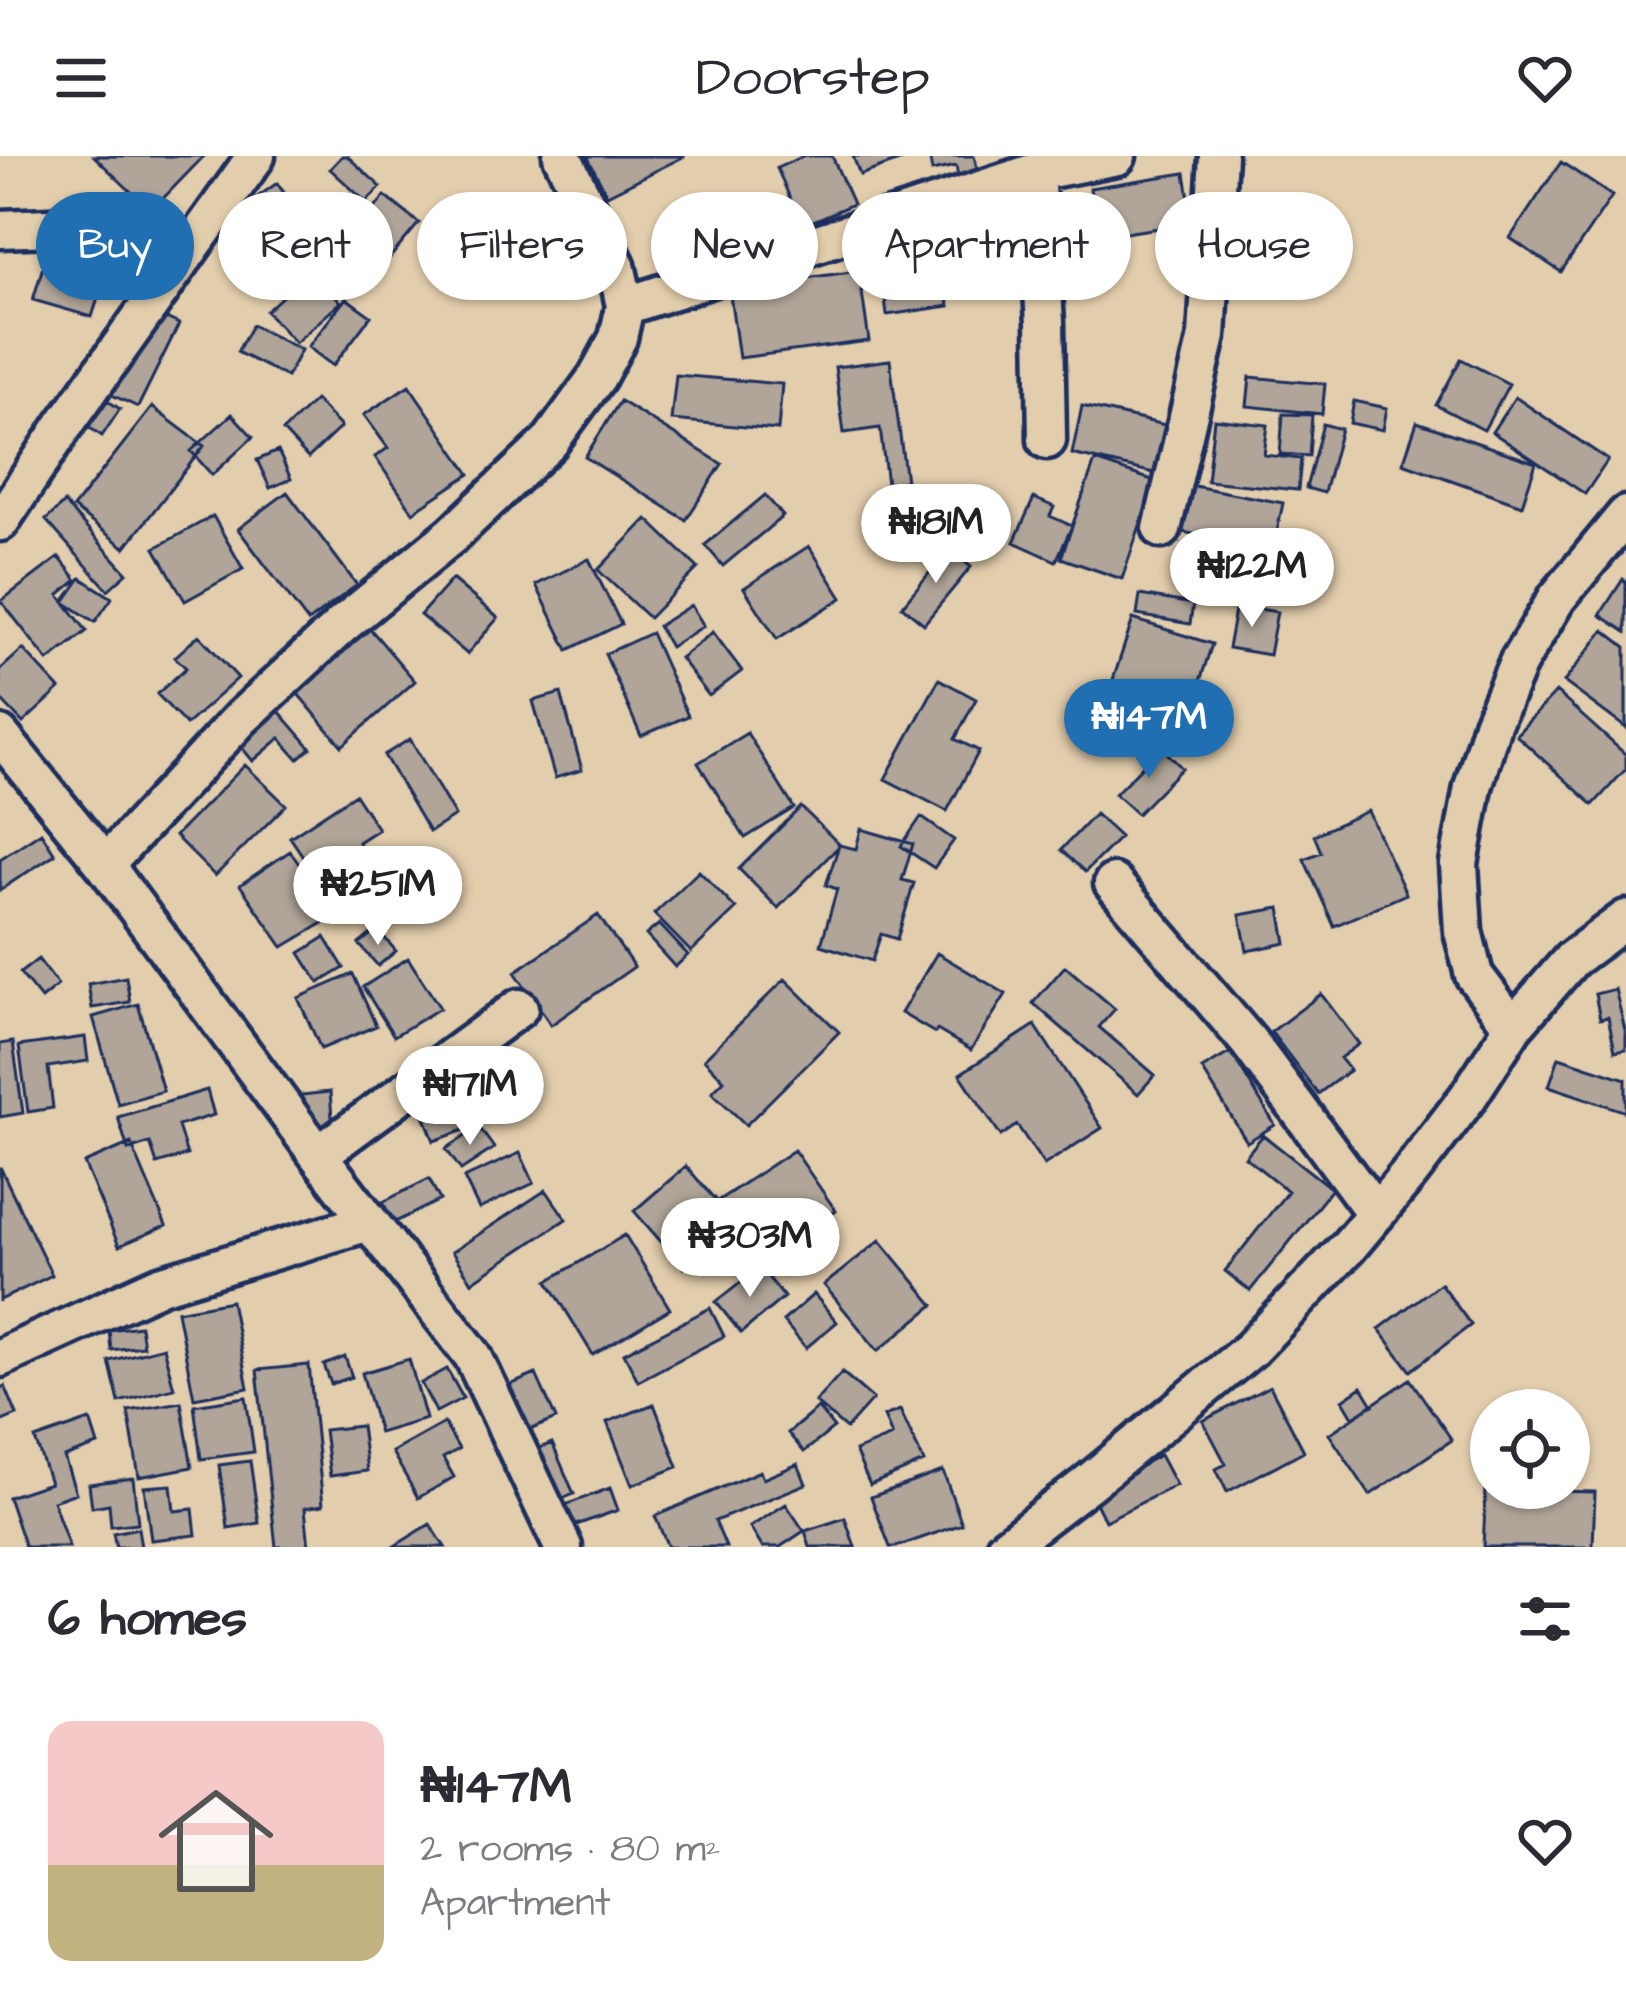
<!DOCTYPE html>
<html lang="en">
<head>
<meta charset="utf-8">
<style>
  :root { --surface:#fff; --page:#f7f7f7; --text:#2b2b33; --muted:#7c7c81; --line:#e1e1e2; --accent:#1f6fb2 }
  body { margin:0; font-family:"Architects Daughter",sans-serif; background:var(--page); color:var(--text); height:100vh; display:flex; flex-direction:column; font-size:45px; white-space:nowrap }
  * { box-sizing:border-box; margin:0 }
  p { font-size:39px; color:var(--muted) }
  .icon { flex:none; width:66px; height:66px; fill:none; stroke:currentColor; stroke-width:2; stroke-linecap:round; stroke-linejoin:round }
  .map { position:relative; height:1391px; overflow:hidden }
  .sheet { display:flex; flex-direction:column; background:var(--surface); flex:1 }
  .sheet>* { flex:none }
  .top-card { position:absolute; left:36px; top:36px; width:1554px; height:108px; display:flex; gap:24px }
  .tools { position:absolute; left:1470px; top:1233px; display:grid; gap:24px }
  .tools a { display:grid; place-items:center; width:120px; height:120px; border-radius:50%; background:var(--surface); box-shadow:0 3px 9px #0004; font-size:60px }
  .price { position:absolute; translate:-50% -102px; padding:0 27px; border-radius:42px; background:#fff; color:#222; font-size:39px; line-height:78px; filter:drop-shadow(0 3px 6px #0008) }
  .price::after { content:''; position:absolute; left:50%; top:72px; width:36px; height:27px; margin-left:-18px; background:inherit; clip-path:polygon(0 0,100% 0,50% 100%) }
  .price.active { background:var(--accent); color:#fff }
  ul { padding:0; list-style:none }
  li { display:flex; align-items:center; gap:36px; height:300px; padding:0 48px }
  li+li { border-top:3px solid var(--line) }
  li span { display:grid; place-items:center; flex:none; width:336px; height:240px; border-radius:24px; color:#555 }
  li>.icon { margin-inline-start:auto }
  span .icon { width:144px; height:144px; fill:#fffc; stroke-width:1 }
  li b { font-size:51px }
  h2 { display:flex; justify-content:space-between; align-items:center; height:144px; padding:0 48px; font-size:51px }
  .pill { padding:0 42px; border-radius:54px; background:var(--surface); box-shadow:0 3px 9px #0004; font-size:42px; line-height:108px }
  .pill.active { background:var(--accent); color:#fff }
  header { display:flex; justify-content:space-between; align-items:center; height:156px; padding:0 48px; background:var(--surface); font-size:54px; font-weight:600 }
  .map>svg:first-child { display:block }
  .building { fill:#b0a598; stroke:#1b2f5e; stroke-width:3 }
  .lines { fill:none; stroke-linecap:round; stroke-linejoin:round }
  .minor-casing { stroke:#1b2f5e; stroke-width:45 }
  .minor { stroke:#e2cdac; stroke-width:36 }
</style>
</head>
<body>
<header><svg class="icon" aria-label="menu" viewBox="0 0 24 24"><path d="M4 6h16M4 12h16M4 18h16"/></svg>Doorstep<svg class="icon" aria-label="heart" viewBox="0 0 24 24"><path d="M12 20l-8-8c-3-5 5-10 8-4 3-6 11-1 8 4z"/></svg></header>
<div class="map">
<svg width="1626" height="1391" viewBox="0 0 1626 1391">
  <rect width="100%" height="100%" fill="#e2cdac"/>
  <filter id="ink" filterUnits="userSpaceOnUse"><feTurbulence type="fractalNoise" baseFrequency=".00833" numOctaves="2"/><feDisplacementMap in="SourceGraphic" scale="24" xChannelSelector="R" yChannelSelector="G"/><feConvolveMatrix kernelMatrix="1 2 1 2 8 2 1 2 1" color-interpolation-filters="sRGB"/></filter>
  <g filter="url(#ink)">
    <path class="building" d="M94,0H204L151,55Z
      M342,0H347L381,31L366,46L330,13Z
      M587,0H685L607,39Z
      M804,0H832L853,48L802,70L777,12Z
      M853,0H913L860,19Z
      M929,0H974L978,17L958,21L956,10L932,15Z
      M1561,6L1612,40L1561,116L1510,82Z
      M1185,17L1193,67L1097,81L1090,32Z
      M277,27L318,84L287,107L245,50Z
      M385,40L419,67L378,116L344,89Z
      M1257,50L1305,58L1291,141L1242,132Z
      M50,87L110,105L92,161L33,144Z
      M942,94L949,150L887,159L880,102Z
      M312,114L341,146L295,187L266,155Z
      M859,115L869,185L739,202L729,132Z
      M346,142L371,160L333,210L308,191Z
      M153,156L179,168L138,251L112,239Z
      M252,169L301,194L287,221L237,196Z
      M1461,203L1509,228L1484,274L1436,249Z
      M890,204L906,325L887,328L880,272L844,277L835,211Z
      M676,219L782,228L778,274L671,264Z
      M1250,221L1325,228L1322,258L1247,250Z
      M409,229L470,318L413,356L375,301L388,292L364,259Z
      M99,239L120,253L102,280L81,266Z
      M1515,241L1608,304L1585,338L1492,276Z
      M315,244L341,271L308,302L283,275Z
      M620,245L722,308L686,364L585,301Z
      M1354,245L1387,252L1383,274L1350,267Z
      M1082,250L1165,269L1154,317L1072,298Z
      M152,251L204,290L125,392L73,352Z
      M232,258L253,281L212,319L191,295Z
      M1283,258L1312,259L1309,300L1280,298Z
      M1214,263L1268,269L1264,299L1301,303L1298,334L1207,325Z
      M1417,266L1536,307L1522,349L1403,307Z
      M1323,268L1341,273L1324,337L1306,332Z
      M278,295L291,323L270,332L257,304Z
      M1095,305L1155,325L1122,423L1061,402Z
      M1173,326L1283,347L1273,395L1164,372Z
      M287,336L357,429L308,466L238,373Z
      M765,339L783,360L723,410L705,389Z
      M1034,342L1054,351L1050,360L1072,370L1056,405L1014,386Z
      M64,347L127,417L108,434L46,364Z
      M213,360L243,413L185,445L155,392Z
      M647,363L698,412L649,462L598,414Z
      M809,390L842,442L777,483L744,432Z
      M949,393L971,411L924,468L902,450Z
      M59,401L77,424L59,439L87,475L48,505L1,445Z
      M589,403L621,468L568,494L536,429Z
      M81,422L112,442L95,466L64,446Z
      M452,423L498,462L467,498L420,459Z
      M1623,423L1626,425V476L1600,459Z
      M1140,439L1193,448L1190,468L1137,459Z
      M691,449L704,470L670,491L658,470Z
      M1236,449L1277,456L1269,499L1228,492Z
      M1133,463L1212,488L1190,556L1111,530Z
      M366,468L415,525L342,590L292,531Z
      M1604,474L1626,491V572L1564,526Z
      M713,476L742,515L709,540L680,502Z
      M651,477L688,560L641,580L605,498Z
      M199,479L238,522L186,569L157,538L186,512L175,501Z
      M23,493L60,533L23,567L0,543V514Z
      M939,523L976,543L955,583L979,595L947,655L885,623Z
      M1556,536L1626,599V613L1593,649L1516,579Z
      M561,537L582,614L555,622L533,545Z
      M272,547L311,592L298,603L280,582L253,605L233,581Z
      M747,577L794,652L745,682L698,607Z
      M410,583L455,660L429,676L384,599Z
      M1161,591L1182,612L1137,658L1115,638Z
      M245,609L286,649L215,720L175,680Z
      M355,638L378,673L358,686L376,712L331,742L290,681Z
      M801,651L840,689L778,752L739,713Z
      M1368,655L1406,738L1334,770L1304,703L1321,696L1314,679Z
      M1095,658L1120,681L1085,716L1061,694Z
      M921,661L954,684L934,712L901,690Z
      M861,673L913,688L902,724L914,727L897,783L881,778L872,805L821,789L837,733L826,729L839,689L856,693Z
      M41,676L55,698L0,734V703Z
      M290,695L335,760L283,791L240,729Z
      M699,715L736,753L691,796L654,758Z
      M1280,752L1286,787L1247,795L1240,759Z
      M598,759L634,811L551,869L515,816Z
      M659,768L688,799L675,811L646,779Z
      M377,773L396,795L378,810L359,788Z
      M325,781L344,812L319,827L300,797Z
      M937,797L1006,838L971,894L937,874L935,877L901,857Z
      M408,802L440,852L394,880L363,831Z
      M38,803L58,829L41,843L20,817Z
      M1065,810L1115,853L1099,871L1155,919L1138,938L1033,847Z
      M353,818L376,870L321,893L298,842Z
      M126,821L130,846L92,852L88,828Z
      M785,823L839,876L746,969L712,936L724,924L704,903Z
      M1615,833L1626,878V893L1615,895L1608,861L1600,863L1595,838Z
      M1321,838L1359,888L1340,902L1350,914L1318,938L1271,876Z
      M138,848L163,935L118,948L93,861Z
      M1035,869L1102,972L1044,1009L1017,969L1001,980L960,918Z
      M85,881L88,905L48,911L53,952L28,956L19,890Z
      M13,886L23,957L0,961V888Z
      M485,894L506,921L483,939L462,912Z
      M1231,896L1275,969L1247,986L1202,913Z
      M1559,901L1626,923V956L1549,930Z
      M459,919L478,969L434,985L415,935Z
      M207,934L214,959L178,970L187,999L157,1008L150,987L128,994L118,961Z
      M330,936L333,974L304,976L301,939Z
      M479,971L494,992L461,1014L446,993Z
      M1263,979L1332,1033L1250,1135L1225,1115L1288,1035L1245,1001Z
      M131,987L166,1070L119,1090L84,1007Z
      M794,994L836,1055L761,1106L719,1044Z
      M520,997L534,1027L479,1053L464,1022Z
      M686,1010L736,1068L684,1112L634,1055Z
      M0,1011L52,1119L0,1144Z
      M429,1023L440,1044L393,1067L383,1046Z
      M546,1034L566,1063L472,1126L452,1096Z
      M625,1079L670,1153L593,1199L548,1125Z
      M880,1084L934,1149L878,1195L824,1129Z
      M760,1111L784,1141L741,1177L716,1146Z
      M1440,1127L1471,1169L1411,1215L1379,1173Z
      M814,1138L837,1166L806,1192L783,1165Z
      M231,1145L248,1232L194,1242L177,1155Z
      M710,1152L724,1180L638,1225L624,1197Z
      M140,1170L143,1190L111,1194L109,1174Z
      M163,1191L174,1232L119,1246L109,1205Z
      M345,1201L352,1221L331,1228L324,1209Z
      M409,1203L426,1263L379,1277L362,1217Z
      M309,1209L323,1349L305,1352L309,1391H276L257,1214Z
      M447,1213L463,1242L436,1256L421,1227Z
      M842,1216L873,1243L846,1273L815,1246Z
      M536,1218L556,1263L525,1276L505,1231Z
      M1410,1223L1452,1284L1370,1339L1329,1278Z
      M5,1230L17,1259L0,1266V1232Z
      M1270,1230L1304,1295L1227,1336L1216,1313L1226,1308L1203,1265Z
      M1362,1231L1373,1249L1353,1261L1343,1244Z
      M246,1241L254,1296L201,1303L194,1249Z
      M181,1246L192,1311L139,1321L128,1255Z
      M654,1248L678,1311L632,1329L607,1266Z
      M818,1252L834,1272L804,1296L788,1277Z
      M900,1254L924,1306L870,1329L855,1295L892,1280L884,1260Z
      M90,1264L98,1289L64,1301L76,1337L53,1345L69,1391H25L8,1341L50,1327L35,1283Z
      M444,1267L459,1293L443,1302L454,1321L418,1342L392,1296Z
      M361,1270L367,1315L330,1320L324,1274Z
      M552,1287L574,1338L557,1345L535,1294Z
      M1160,1299L1176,1329L1105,1365L1090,1335Z
      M250,1305L259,1367L228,1372L219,1309Z
      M798,1308L806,1328L715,1365L726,1391H668L655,1360L760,1315L763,1323Z
      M943,1315L962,1368L896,1391H890L871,1341Z
      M133,1322L138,1367L111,1370L109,1348L92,1351L89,1328Z
      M171,1329L174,1355L193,1353L196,1379L151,1384L144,1331Z
      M610,1332L618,1354L568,1372L560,1351Z
      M1486,1333L1595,1336L1593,1391H1483Z
      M786,1348L804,1375L780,1391H762L750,1371Z
      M845,1362L855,1391H810L805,1375Z
      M430,1368L445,1391H393Z
      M138,1372L141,1391H116L113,1377Z"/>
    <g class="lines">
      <g class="minor-casing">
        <path id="minor" d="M1035,16L1045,166L1047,284
          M0,73L100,69L185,100
          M625,150L1035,16L1117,0
          M0,366L65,268L256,0
          M1162,373L1207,180L1218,0
          M0,579L105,709L318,999L473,1200L563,1391
          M105,709L241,562L342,469L452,379L549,287L597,221L618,182L625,150L616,109L562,0
          M1113,727L1248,885L1376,1058
          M1513,871L1474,819L1463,775L1459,708L1473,631L1492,568L1518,507L1557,442L1626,359
          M318,999L519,852
          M0,1202L160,1129L369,1066
          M1005,1391L1086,1329L1251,1193L1348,1091L1410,1017L1468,941L1513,871L1572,803L1626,763"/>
      </g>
      <use href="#minor" class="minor"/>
    </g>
  </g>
</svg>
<div class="tools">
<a><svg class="icon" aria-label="locate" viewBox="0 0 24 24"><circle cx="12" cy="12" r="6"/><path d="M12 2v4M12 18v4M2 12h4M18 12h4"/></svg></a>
</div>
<b class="price" style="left:936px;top:430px">₦181M</b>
<b class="price" style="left:1252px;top:474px">₦122M</b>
<b class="price active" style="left:1149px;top:625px">₦147M</b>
<b class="price" style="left:378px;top:792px">₦251M</b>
<b class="price" style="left:470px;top:992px">₦171M</b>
<b class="price" style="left:750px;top:1144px">₦303M</b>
<div class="top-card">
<a class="pill active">Buy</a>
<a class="pill">Rent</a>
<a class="pill">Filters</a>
<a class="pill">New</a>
<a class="pill">Apartment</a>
<a class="pill">House</a>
</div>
</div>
<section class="sheet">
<h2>6 homes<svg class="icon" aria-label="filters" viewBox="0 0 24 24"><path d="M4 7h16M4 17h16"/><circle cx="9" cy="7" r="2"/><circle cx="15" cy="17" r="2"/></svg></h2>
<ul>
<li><span style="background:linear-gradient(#f6c9c9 60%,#c2b280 0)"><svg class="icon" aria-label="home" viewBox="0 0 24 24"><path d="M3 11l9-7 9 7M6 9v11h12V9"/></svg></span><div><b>₦147M</b><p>2 rooms · 80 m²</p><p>Apartment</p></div><svg class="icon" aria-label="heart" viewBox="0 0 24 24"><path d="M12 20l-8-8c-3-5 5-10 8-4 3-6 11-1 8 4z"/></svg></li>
</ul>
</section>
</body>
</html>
